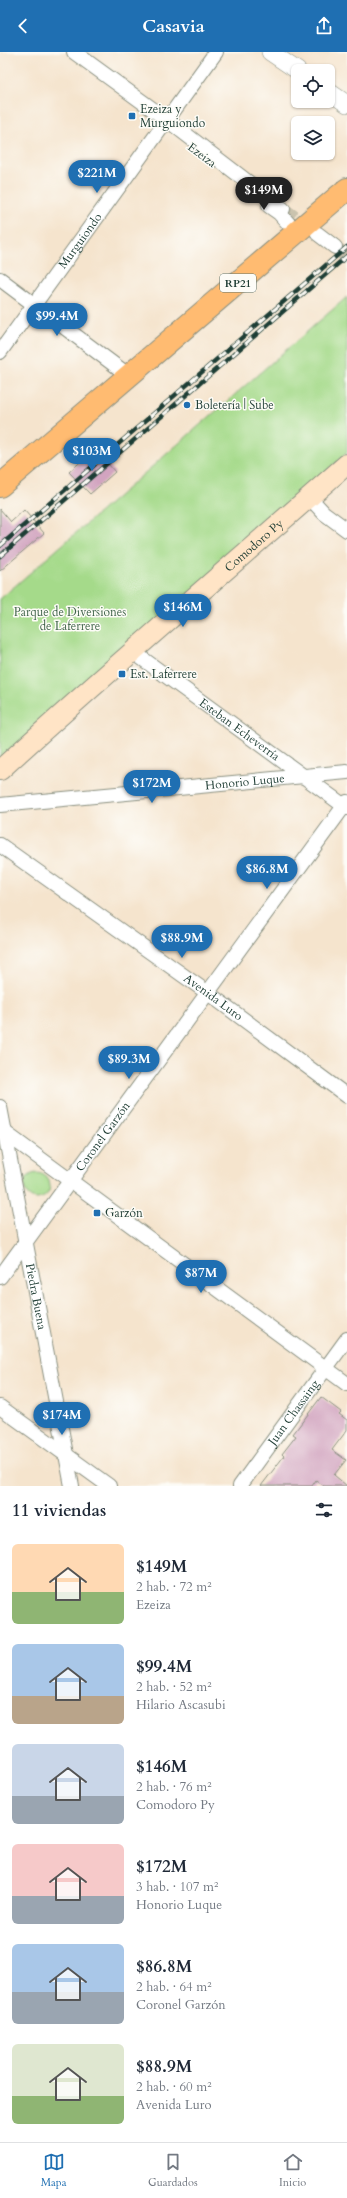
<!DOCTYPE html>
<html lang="es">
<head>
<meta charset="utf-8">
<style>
  :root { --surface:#fff; --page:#f6f6f7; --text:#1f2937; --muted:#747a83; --line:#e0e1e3; --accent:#1f6fb2 }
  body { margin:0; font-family:Cardo,serif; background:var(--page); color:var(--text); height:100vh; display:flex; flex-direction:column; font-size:15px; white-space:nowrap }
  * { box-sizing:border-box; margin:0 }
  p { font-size:13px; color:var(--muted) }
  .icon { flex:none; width:22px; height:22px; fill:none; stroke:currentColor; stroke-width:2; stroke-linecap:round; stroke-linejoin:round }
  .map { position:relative; height:1434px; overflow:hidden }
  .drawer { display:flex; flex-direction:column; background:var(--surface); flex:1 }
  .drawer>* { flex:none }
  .buttons { position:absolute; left:291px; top:12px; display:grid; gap:8px }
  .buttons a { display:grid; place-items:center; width:44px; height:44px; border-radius:6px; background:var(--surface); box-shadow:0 1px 3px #0004; font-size:20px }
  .price { position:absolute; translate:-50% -34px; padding:0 9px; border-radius:14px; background:var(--accent); color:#fff; font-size:13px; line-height:26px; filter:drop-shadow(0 1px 2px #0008) }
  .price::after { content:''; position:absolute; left:50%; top:24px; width:12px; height:9px; margin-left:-6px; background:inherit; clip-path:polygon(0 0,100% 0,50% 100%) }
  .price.on { background:#222; color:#fff }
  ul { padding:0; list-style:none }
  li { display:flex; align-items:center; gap:12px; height:100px; padding:0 12px }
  li span { display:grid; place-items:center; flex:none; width:112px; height:80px; border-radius:6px; color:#555 }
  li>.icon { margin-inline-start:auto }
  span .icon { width:48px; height:48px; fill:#fffc; stroke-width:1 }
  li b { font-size:17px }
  h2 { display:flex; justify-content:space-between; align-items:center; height:48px; padding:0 12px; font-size:17px }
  header { display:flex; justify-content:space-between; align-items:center; height:52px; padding:0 12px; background:var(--accent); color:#fff; font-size:18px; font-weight:800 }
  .tabs { display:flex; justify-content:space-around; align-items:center; height:56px; border-top:1px solid var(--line); background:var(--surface); font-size:11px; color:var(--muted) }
  .tabs a { display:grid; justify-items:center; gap:2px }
  .tabs .on { color:var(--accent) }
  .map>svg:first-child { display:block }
  .green { fill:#a5da8a; stroke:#628c5f }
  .building { fill:#d2a4c0 }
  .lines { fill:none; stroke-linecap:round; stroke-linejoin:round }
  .minor-tunnel { stroke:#cac3ae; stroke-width:14; stroke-dasharray:14 7; stroke-linecap:butt }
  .minor-casing { stroke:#8a9080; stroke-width:16 }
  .tertiary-casing { stroke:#8a9080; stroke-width:18 }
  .secondary-casing { stroke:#8a9080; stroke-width:22 }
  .primary-casing { stroke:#8a9080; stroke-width:24 }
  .minor { stroke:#fff; stroke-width:14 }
  .tertiary { stroke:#fff; stroke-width:17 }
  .secondary { stroke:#ffe4c6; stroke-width:20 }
  .primary { stroke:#ffbb71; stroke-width:22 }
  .rail-casing { stroke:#1f3d34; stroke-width:4.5 }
  .rail { stroke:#fdfcf7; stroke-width:3; stroke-dasharray:9; stroke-linecap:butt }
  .poi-dot { fill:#1f6fb2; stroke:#fdfcf7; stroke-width:1.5 }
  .labels { text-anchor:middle; stroke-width:3; stroke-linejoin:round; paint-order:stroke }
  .shield { fill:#fdfcf7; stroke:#62766e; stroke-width:1 }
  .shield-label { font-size:11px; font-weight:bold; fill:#1f3d34 }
  .poi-label { font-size:12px; fill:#1f3d34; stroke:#fdfcf7; text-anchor:start }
  .street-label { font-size:12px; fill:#1f3d34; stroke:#fdfcf7 }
  .park-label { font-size:12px; fill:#40644a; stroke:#fdfcf7 }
</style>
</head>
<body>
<header><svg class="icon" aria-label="back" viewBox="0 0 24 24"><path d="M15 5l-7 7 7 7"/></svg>Casavia<svg class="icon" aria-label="share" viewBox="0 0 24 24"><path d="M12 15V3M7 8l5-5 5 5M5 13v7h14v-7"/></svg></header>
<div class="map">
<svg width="347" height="1434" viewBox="0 0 347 1434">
  <rect width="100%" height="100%" fill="#fdfcf7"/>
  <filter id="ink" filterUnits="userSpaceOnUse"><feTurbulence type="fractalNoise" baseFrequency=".025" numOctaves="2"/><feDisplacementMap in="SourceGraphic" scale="8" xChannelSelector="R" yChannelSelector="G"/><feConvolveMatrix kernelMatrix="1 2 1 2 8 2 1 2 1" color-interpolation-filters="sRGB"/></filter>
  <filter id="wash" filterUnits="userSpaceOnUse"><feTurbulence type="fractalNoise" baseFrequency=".012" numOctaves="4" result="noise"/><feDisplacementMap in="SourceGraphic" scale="16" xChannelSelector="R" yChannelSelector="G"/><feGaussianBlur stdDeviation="0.9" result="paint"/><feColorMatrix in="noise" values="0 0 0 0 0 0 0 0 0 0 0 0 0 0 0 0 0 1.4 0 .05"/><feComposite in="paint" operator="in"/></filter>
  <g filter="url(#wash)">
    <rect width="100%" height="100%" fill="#f5e4cd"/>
    <path class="green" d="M347,245V401L0,710V547Z
      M24 1134a13 13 0 1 1 26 0a13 13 0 1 1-26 0Z"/>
    <g id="blocks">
      <path class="building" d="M95,397L115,420L90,442L69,420Z
        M0,457L11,470L24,458L44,481L0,519Z
        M321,1345L341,1360L339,1362L347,1368V1378L332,1398L346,1408L334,1423L347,1434H324L316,1428L312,1434H261L284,1404L282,1402L296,1384L293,1382Z"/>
    </g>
  </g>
  <g filter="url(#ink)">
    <use href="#blocks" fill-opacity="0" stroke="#8a9080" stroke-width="1"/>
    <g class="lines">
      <path class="minor-tunnel" d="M283,157L311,178
        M335,195L347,205"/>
      <g class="minor-casing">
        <g id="minor">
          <path d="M74,0L166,67L283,157"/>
          <path d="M269,154L279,161L297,181"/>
          <path d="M318,182L335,195"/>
          <path d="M0,227L128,323"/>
          <path id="s1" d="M0,300L216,0"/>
          <path d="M309,445L324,461L347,478"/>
          <path id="s2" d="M132,599L347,756"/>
          <path id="s3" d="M0,753L347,720"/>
          <path id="s4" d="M0,793L208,941L347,1044"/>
          <path id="s5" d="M0,1055L72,1434"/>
          <path d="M0,1077L347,1332"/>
          <path id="s6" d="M0,1225L347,750"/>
          <path d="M0,1355L109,1434"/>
          <path id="s7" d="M240,1434L347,1287"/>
        </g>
      </g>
      <g class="tertiary-casing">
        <path id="tertiary" d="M270,0L298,19
          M328,39L347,52"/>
      </g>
      <g class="secondary-casing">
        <g id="secondary">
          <path id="s8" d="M0,718C114,614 231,514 347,412"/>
        </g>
      </g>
      <g class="primary-casing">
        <path id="primary" d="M0,434L347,137"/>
      </g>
      <use href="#minor" class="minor"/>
      <use href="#tertiary" class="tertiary"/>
      <use href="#secondary" class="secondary"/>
      <use href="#primary" class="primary"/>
      <g class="rail-casing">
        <path id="rail" d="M0,494L347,195
          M0,504L347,204"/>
      </g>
      <use href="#rail" class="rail"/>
    </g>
  </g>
  <g class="poi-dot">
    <rect x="128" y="60" width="8" height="8" rx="2"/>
    <circle cx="187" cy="353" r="4"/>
    <rect x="118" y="618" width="8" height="8" rx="2"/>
    <rect x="93" y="1157" width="8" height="8" rx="2"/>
  </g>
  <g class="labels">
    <rect class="shield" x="220" y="222" width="36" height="18" rx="3"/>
    <g class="shield-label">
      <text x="238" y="235">RP21</text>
    </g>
    <g class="poi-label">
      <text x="140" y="61">Ezeiza y<tspan x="140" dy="14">Murguiondo</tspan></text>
      <text x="195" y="357">Boletería | Sube</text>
      <text x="130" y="626">Est. Laferrere</text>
      <text x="105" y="1165">Garzón</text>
    </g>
    <g class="street-label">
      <text transform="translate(202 103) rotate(37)" y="4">Ezeiza</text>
      <text dy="4" stroke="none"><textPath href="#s1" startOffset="137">Murguiondo</textPath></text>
      <text dy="4" stroke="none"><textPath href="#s8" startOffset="339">Comodoro Py</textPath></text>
      <text dy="4" stroke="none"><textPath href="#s2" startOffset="133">Esteban Echeverría</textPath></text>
      <text dy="4" stroke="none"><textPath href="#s3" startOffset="246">Honorio Luque</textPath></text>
      <text dy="4" stroke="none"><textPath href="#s4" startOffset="262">Avenida Luro</textPath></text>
      <text dy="4" stroke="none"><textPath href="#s6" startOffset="174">Coronel Garzón</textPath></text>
      <text dy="4" stroke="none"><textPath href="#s5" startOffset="193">Piedra Buena</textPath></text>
      <text dy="4" stroke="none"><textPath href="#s7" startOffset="91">Juan Chassaing</textPath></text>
    </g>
    <g class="park-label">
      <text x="70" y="564">Parque de Diversiones<tspan x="70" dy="14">de Laferrere</tspan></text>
    </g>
  </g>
</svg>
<div class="buttons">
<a><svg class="icon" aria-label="locate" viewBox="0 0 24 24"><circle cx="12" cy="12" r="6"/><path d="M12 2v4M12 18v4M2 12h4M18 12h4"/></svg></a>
<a><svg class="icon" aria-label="layers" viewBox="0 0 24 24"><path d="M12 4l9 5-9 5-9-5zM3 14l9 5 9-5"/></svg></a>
</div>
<b class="price" style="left:97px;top:142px">$221M</b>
<b class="price on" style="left:264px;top:159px">$149M</b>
<b class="price" style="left:57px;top:285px">$99.4M</b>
<b class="price" style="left:92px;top:420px">$103M</b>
<b class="price" style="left:183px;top:576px">$146M</b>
<b class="price" style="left:152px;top:752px">$172M</b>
<b class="price" style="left:267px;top:838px">$86.8M</b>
<b class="price" style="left:182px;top:907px">$88.9M</b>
<b class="price" style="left:129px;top:1028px">$89.3M</b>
<b class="price" style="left:201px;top:1242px">$87M</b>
<b class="price" style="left:62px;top:1384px">$174M</b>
</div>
<section class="drawer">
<h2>11 viviendas<svg class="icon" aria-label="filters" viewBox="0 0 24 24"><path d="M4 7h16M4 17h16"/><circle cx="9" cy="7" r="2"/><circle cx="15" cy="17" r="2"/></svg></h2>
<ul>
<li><span style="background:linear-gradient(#ffd9b3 60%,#8fb573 0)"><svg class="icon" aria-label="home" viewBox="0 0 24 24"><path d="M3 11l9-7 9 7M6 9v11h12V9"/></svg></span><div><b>$149M</b><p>2 hab. · 72 m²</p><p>Ezeiza</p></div></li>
<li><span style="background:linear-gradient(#a9c7e8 65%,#b9a48a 0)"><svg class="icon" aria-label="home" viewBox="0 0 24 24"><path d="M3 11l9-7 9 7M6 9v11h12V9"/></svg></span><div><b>$99.4M</b><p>2 hab. · 52 m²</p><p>Hilario Ascasubi</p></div></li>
<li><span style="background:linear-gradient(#c9d6e8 65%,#9aa5b1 0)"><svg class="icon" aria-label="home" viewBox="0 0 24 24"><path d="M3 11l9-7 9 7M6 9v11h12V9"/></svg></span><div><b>$146M</b><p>2 hab. · 76 m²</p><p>Comodoro Py</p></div></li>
<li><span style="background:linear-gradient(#f6c9c9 65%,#9aa5b1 0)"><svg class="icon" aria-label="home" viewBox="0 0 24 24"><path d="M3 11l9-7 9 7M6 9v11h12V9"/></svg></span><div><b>$172M</b><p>3 hab. · 107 m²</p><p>Honorio Luque</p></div></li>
<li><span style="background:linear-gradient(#a9c7e8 60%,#9aa5b1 0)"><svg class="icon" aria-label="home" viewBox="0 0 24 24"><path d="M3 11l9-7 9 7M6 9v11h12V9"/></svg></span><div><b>$86.8M</b><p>2 hab. · 64 m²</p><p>Coronel Garzón</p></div></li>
<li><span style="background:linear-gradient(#dfe7d0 65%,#8fb573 0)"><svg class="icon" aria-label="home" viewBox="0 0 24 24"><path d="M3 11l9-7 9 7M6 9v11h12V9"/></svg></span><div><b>$88.9M</b><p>2 hab. · 60 m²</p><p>Avenida Luro</p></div></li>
</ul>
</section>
<nav class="tabs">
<a class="on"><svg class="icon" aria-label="map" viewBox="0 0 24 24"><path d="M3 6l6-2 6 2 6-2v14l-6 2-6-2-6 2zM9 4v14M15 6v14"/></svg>Mapa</a>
<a><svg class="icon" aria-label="saved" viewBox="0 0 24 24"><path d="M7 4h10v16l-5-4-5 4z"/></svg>Guardados</a>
<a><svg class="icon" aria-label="home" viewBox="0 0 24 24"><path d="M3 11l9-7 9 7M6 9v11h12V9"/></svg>Inicio</a>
</nav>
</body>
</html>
